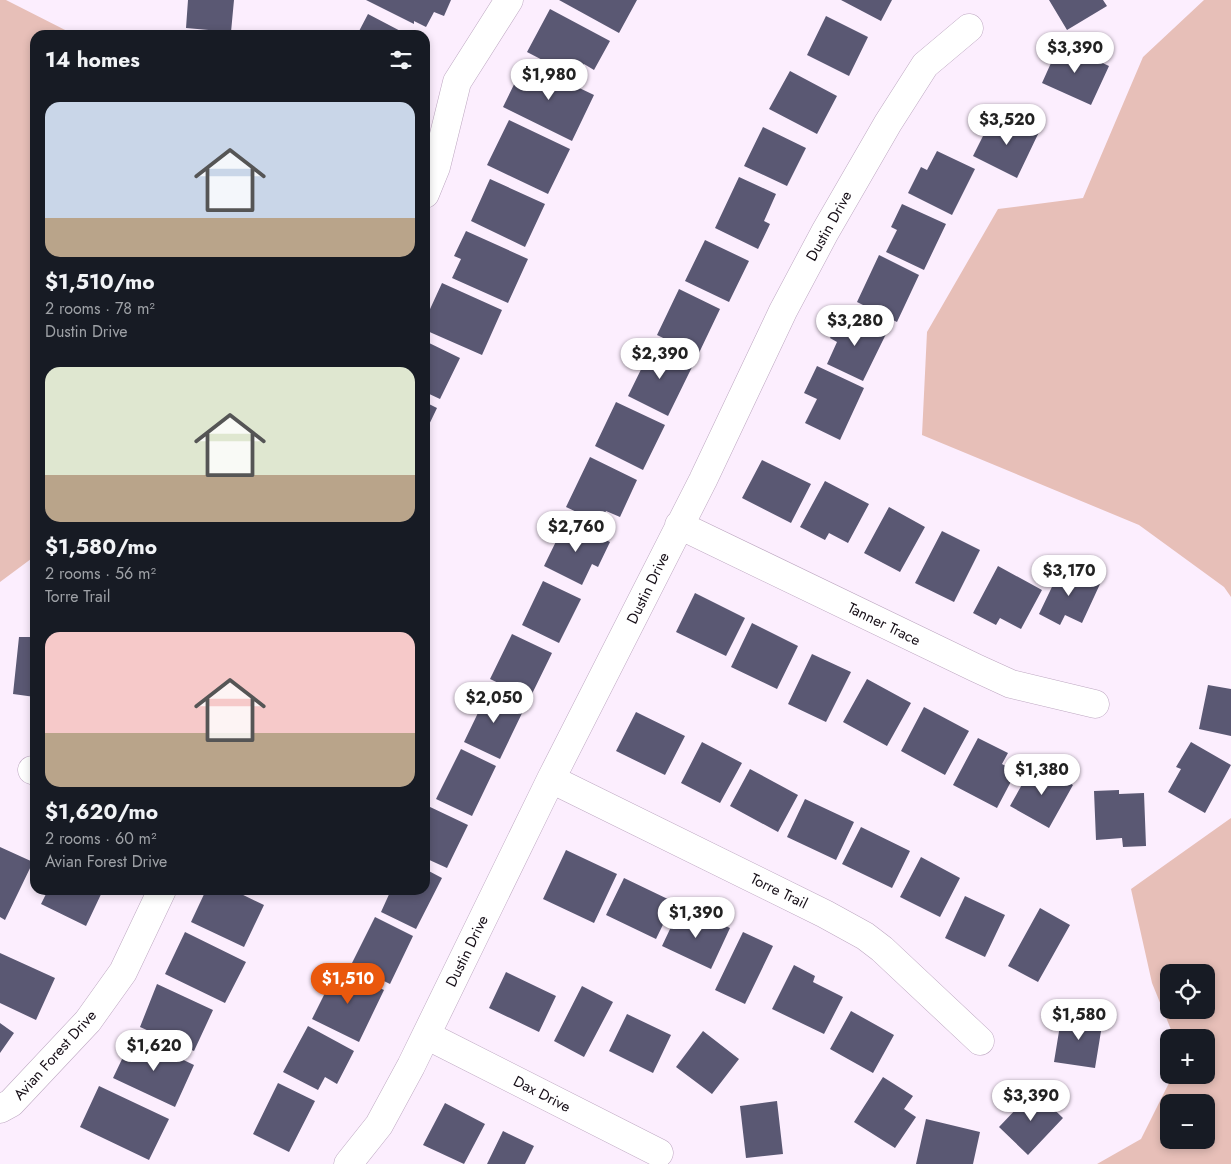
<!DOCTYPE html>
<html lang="en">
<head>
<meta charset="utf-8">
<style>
  :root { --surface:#171b24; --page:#242831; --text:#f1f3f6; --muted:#9ea1a6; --accent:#ea580c }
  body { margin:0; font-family:Jost,sans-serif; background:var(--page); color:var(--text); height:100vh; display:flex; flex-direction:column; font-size:19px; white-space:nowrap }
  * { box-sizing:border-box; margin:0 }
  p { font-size:16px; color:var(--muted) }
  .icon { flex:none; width:28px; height:28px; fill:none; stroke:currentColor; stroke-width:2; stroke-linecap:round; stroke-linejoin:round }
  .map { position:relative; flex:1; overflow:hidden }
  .drawer { position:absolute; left:30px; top:30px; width:400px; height:865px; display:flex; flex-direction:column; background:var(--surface); border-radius:15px; box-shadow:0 2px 8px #0003 }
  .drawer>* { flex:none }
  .fabs { position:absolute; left:1160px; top:964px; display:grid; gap:10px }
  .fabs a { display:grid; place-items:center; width:55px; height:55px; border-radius:10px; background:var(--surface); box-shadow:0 2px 8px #0003; font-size:25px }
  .price { position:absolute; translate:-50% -42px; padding:0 11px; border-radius:18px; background:#fff; color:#222; font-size:16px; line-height:32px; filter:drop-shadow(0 1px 2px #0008) }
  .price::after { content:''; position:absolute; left:50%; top:30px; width:15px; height:11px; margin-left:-8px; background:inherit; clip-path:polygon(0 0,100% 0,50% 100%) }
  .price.active { background:var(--accent); color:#fff }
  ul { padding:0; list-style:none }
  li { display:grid; align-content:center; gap:10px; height:265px; padding:0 15px }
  li span { display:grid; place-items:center; height:155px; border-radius:15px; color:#555 }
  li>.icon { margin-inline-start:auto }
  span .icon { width:90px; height:90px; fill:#fffc; stroke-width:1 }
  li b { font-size:21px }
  h2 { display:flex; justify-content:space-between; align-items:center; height:60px; padding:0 15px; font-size:21px }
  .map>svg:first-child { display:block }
  .green { fill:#e7bfb8; fill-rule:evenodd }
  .building { fill:#5a5873 }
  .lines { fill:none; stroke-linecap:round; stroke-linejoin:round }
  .minor-casing { stroke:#bda7c1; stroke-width:29 }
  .minor { stroke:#fff; stroke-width:28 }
  .labels { text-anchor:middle; stroke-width:5; stroke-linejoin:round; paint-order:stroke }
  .street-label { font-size:15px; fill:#150d16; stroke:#fff }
</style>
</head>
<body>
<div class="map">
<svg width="1231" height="1164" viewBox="0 0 1231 1164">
  <rect width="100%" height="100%" fill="#fceefe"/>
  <path class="green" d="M0,0H6L75,35H35V556L0,582Z
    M1204,0H1231V597L1224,587L1139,525L922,435L927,332L998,209L1083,198L1143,57Z
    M1231,818V1164H1097L1141,1139L1173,1075H1206V1038L1174,1037L1152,983L1131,889ZM1206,972V1010H1169V972ZM1169,1102H1206V1140H1169Z"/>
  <path class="building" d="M188,0H234L231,32L186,28Z
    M366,0H451L444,16L434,12L426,27L414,21V24Z
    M559,0H637L619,33Z
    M841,0H892L881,21Z
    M1049,0H1103L1107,6L1067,30Z
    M550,9L610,41L594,70L584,64L577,78L527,52Z
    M368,14L408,35H357Z
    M826,16L868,37L849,76L807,55Z
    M1060,43L1109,66L1091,105L1042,83Z
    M525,62L594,95L572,141L503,107Z
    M790,71L837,96L817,134L769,109Z
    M1002,114L1039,132L1017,178L973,156L985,132L991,135Z
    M509,120L570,149L548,194L487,165Z
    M763,127L806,148L787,186L744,166Z
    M937,151L975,169L952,215L908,193L921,167L927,170Z
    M739,177L776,194L764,221L770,224L758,249L715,228Z
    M490,179L545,204L525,247L471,221Z
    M902,204L946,224L924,270L886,252L897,230L891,227Z
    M466,231L528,259L508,303L452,278L461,259L454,256Z
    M705,240L749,261L729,302L685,281Z
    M879,255L919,275L897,322L857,302Z
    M442,283L502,310L482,355L425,330V320Z
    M679,289L720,309L698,355L657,335Z
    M843,313L886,334L863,381L827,364L837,342L830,338Z
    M425,341L460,358L440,399L425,392Z
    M653,345L693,365L668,416L628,396Z
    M817,366L864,388L840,440L805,423L817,399L804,393Z
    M425,402L437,408L425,433Z
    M616,402L665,425L643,470L595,446Z
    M590,457L637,480L620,517L606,511L600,523L566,507Z
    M762,460L811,484L791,523L742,498Z
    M825,481L869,504L848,543L829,533L825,540L800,527Z
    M889,507L925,527L900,572L864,553Z
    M566,521L610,542L598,567L592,564L582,585L544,566Z
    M942,531L980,550L954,602L915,583Z
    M998,566L1042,590L1021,629L1000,618L996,625L973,613Z
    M1062,566L1100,584L1082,623L1065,615L1060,625L1039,614Z
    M543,581L581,599L559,643L522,625Z
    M695,593L745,618L726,656L676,632Z
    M752,623L798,646L777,689L731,667Z
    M31,626H35V697L13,694L19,637H30Z
    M512,634L552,653L530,698L490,679Z
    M812,654L851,672L826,722L788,704Z
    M867,679L911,703L887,746L843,722Z
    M1208,685L1231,689V736L1199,729Z
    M489,690L525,707L500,759L464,742Z
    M924,707L969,731L945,775L901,751Z
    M636,712L685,736L665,775L616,751Z
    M978,738L1008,753L1002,764L1016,772L997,808L953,785Z
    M702,742L742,763L720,803L681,783Z
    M1191,742L1231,765L1205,813L1168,792L1181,769L1176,767Z
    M461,749L496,766L472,816L436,799Z
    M1034,763L1073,785L1049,828L1010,806Z
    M750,769L798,795L778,832L730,806Z
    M1119,790V794L1144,793L1146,846L1123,847L1122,838L1096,840L1094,791Z
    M805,799L854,822L836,860L787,837Z
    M428,806L468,825L447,868L425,858V812Z
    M861,827L910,851L892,888L842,864Z
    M0,847L33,862L5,920L0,917Z
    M566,850L617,874L594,923L543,899Z
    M921,857L960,878L940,917L900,897Z
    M425,869L442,878L416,929L381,912L391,890H425Z
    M624,878L674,902L656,939L606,915Z
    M48,890H103L86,926L41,904Z
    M206,890H233L264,905L244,947L191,922Z
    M965,896L1005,915L985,957L945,938Z
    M1040,908L1070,925L1038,982L1008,966Z
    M679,910L708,924L710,919L730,928L711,969L662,946Z
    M375,917L413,936L390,984L351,965Z
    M185,932L246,962L225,1003L165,974Z
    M743,932L773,946L745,1004L715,990Z
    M0,953L55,978L36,1020L0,1003Z
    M794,965L815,976L813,982L843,997L824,1034L772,1009Z
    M338,967L384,990L359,1042L312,1019Z
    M506,972L556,996L539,1032L489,1008Z
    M157,984L213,1010L194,1051L140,1027Z
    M582,986L613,1002L584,1057L554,1041Z
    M851,1011L894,1035L873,1073L830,1049Z
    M1062,1013L1103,1019L1095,1068L1054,1062Z
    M627,1014L671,1035L653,1073L609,1051Z
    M0,1023L14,1033L0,1053Z
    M308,1026L354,1051L337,1084L325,1077L318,1090L283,1072Z
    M703,1031L739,1059L712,1094L676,1067Z
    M133,1036L194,1065L175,1107L113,1078Z
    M883,1077L913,1096L904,1109L916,1117L895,1148L854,1122Z
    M278,1083L315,1101L289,1152L253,1134Z
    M99,1086L169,1119L149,1160L80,1127Z
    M1034,1090L1063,1118L1028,1155L999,1127Z
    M777,1101L783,1154L746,1158L740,1106Z
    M445,1103L485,1124L464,1164L423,1145Z
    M926,1119L980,1132L973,1164H916Z
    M503,1131L534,1146L525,1164H487Z"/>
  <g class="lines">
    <g class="minor-casing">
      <path id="minor" d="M425,194L436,167L457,82L509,0
        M679,525L976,668L1011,684L1095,704
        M32,770L35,771
        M551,779L825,914L865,936L882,949L980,1041
        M426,1035L659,1153
        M0,1109L11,1103L88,1021L123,972L162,890
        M348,1164L379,1125L411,1066L551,779L703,480L783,311L825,232L888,123L925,65L969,28"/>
    </g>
    <use href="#minor" class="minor"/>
  </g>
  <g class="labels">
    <g class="street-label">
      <text transform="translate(829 226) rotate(-61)" y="5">Dustin Drive</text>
      <text transform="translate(648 588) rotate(-64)" y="5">Dustin Drive</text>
      <text transform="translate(884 624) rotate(26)" y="5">Tanner Trace</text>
      <text transform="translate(779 891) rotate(26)" y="5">Torre Trail</text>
      <text transform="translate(467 951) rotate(-64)" y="5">Dustin Drive</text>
      <text transform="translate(55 1055) rotate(-48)" y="5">Avian Forest Drive</text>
      <text transform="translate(542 1094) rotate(27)" y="5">Dax Drive</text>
    </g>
  </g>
</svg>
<div class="fabs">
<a><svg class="icon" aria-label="locate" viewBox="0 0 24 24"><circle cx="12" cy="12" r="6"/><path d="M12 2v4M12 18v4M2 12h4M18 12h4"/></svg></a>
<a>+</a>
<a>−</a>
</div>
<b class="price" style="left:1075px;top:74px">$3,390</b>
<b class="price" style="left:549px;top:101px">$1,980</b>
<b class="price" style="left:1007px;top:146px">$3,520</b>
<b class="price" style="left:855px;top:347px">$3,280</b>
<b class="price" style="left:660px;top:380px">$2,390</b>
<b class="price" style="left:576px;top:553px">$2,760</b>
<b class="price" style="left:1069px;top:597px">$3,170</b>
<b class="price" style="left:494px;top:724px">$2,050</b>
<b class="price" style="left:1042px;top:796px">$1,380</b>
<b class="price" style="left:696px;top:939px">$1,390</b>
<b class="price active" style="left:348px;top:1005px">$1,510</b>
<b class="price" style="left:1079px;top:1041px">$1,580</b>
<b class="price" style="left:154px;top:1072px">$1,620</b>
<b class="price" style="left:1031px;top:1122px">$3,390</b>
<section class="drawer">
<h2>14 homes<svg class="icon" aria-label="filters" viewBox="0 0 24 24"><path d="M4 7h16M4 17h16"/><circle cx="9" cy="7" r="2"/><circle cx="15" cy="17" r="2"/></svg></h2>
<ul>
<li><span style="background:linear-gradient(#c9d6e8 75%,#b9a48a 0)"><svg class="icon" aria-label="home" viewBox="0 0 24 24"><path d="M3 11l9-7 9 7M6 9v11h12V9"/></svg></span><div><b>$1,510/mo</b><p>2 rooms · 78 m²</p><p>Dustin Drive</p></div></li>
<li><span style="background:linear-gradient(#dfe7d0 70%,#b9a48a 0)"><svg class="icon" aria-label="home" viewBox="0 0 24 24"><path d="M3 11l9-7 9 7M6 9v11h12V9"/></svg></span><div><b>$1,580/mo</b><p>2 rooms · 56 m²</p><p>Torre Trail</p></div></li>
<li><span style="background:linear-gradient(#f6c9c9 65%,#b9a48a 0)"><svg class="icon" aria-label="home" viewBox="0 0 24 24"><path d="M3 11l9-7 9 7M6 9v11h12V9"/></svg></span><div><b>$1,620/mo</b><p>2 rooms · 60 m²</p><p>Avian Forest Drive</p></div></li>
</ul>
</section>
</div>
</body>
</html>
